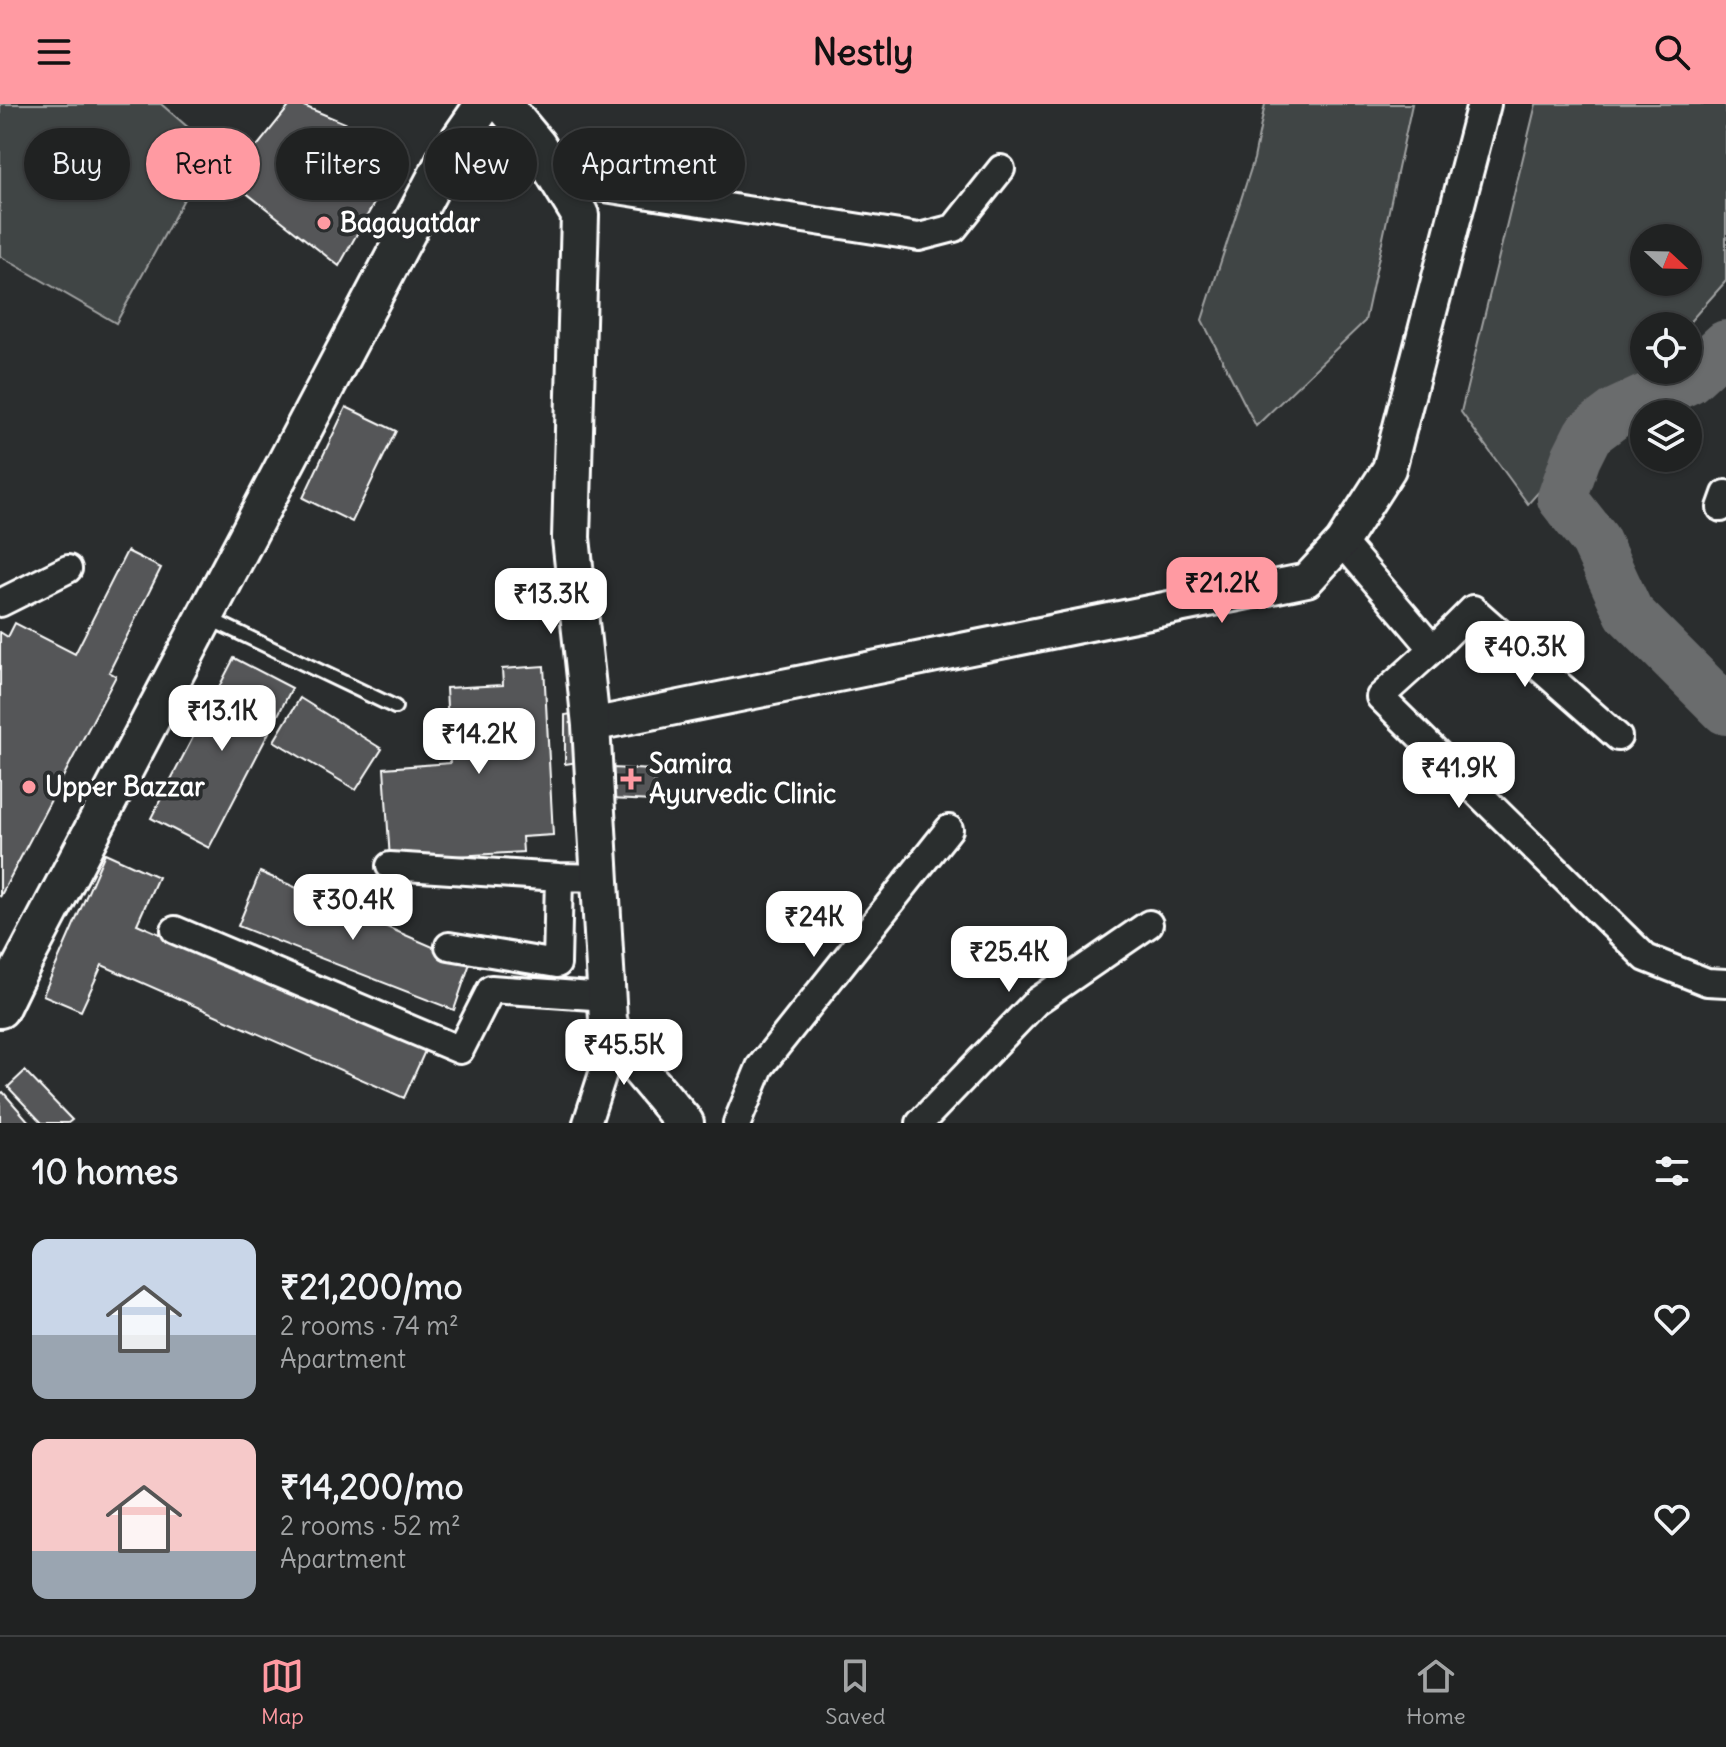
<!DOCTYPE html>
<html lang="en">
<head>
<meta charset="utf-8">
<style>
  :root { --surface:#202222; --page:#282a2a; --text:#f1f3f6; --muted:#a2a4a5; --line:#3d3f40; --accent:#ff9aa2 }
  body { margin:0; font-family:Delius,sans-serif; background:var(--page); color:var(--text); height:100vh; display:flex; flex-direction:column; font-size:30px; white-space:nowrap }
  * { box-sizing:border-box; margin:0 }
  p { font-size:26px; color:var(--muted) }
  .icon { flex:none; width:44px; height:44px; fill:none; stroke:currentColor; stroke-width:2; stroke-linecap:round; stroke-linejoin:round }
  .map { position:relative; height:1019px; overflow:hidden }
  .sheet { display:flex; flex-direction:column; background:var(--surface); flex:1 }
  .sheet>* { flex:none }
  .banner { position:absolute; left:24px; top:24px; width:800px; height:72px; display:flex; gap:16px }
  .needle { width:52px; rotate:112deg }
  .buttons { position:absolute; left:1630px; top:120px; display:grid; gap:16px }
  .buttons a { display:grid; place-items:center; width:72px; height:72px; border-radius:50%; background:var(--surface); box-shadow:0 2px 6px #0004,0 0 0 2px var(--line); font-size:40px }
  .price { position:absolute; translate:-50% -68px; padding:0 18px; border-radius:16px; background:#fff; color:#222; font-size:26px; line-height:52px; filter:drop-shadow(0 2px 4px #0008) }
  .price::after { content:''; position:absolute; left:50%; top:48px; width:24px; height:18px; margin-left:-12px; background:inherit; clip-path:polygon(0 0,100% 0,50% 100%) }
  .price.active { background:var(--accent); color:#111 }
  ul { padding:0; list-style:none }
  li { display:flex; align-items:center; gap:24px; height:200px; padding:0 32px }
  li span { display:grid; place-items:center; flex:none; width:224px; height:160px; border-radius:16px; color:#555 }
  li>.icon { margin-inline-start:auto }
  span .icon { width:96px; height:96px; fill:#fffc; stroke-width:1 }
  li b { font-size:34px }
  h2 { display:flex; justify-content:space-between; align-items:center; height:96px; padding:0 32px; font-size:34px }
  .tag { padding:0 28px; border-radius:36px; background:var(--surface); box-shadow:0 2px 6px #0004,0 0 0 2px var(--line); font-size:28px; line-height:72px }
  .tag.active { background:var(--accent); color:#111 }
  header { display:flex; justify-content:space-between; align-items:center; height:104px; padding:0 32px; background:var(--accent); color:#111; font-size:36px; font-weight:800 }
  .dock { display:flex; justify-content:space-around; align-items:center; height:112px; border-top:2px solid var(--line); background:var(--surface); font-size:22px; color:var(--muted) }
  .dock a { display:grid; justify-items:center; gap:4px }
  .dock .active { color:var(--accent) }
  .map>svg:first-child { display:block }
  .green { fill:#414445; stroke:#a0a2a2; stroke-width:2; fill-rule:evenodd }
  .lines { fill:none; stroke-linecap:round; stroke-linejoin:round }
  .river { stroke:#6a6c6d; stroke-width:50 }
  .building { fill:#555758; stroke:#fff; stroke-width:2 }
  .service-casing { stroke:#fff; stroke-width:18 }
  .minor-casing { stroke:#fff; stroke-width:32 }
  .tertiary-casing { stroke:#fff; stroke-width:38 }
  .secondary-casing { stroke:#fff; stroke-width:42 }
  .service { stroke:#2a2d2e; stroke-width:12 }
  .minor { stroke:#2a2d2e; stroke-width:26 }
  .tertiary { stroke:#2a2d2e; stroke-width:32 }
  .secondary { stroke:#2a2d2e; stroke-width:36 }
  .poi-dot { fill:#ff9aa2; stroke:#2a2d2e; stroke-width:3 }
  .labels { text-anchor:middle; stroke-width:8; stroke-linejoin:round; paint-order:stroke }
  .poi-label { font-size:26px; font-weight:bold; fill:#fff; stroke:#2a2d2e; text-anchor:start }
</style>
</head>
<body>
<header><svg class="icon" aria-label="menu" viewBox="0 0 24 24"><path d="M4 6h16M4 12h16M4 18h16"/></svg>Nestly<svg class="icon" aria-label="search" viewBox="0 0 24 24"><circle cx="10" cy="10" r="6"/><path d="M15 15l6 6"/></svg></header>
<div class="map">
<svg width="1726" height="1019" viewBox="0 0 1726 1019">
  <rect width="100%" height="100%" fill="#2a2d2e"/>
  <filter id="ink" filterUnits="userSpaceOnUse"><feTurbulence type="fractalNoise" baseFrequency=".0125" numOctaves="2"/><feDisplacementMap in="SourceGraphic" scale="16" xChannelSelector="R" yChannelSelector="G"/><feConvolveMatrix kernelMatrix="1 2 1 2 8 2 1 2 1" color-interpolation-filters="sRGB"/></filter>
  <g filter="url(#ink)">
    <path class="green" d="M0,0H161L212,44L116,219L0,152Z
      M1265,0H1412L1365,217L1256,322L1202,216L1254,55Z
      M1536,0H1724L1726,2V177L1686,222H1644V266H1647L1528,400L1461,308ZM1688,134V178H1644V134Z"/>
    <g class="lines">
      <path class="river" d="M1726,241L1689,275L1616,309L1588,330L1576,354L1562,394L1595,436L1629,509L1726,606"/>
    </g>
    <path class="building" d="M291,0H299L405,44L339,162L230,76Z
      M346,303L396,327L352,418L303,394Z
      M127,447L161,464L109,568L116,572L0,793V528L8,533L15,519L75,550Z
      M234,554L292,584L209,744L151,714Z
      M544,562L553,731L522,733L523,748L390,756L384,664L450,659L446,584L503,581L502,565Z
      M300,594L382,645L356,686L274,637Z
      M585,608L584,657L565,660V611Z
      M611,664L655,666L654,697L609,695Z
      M105,749L158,773L137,820L425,947L404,994L102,861L81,907L43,891Z
      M260,768L470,859L454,906L238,822Z
      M25,967L72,1016L68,1019H42L8,983Z
      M3,988L30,1019H0V990Z"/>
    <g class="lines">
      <g class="service-casing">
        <path id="service" d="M208,514L395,603"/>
      </g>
      <g class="minor-casing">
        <path id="minor" d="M560,77L919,133L954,124L1001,65
          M1721,404L1726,390
          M1342,438L1433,545L1380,593L1646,854L1707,878L1726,879
          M0,499L68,465
          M1433,545L1473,505L1618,633
          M390,762L559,773L601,774
          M175,826L460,946L491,885L607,893
          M449,842L557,860L559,773
          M587,1019L614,935
          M737,1019L760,963L949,725
          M920,1019L1037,897L1149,820"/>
      </g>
      <g class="tertiary-casing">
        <path id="tertiary" d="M591,621L1307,476L1342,438L1389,365L1484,0"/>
      </g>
      <g class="secondary-casing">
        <path id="secondary" d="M503,0L537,41L580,111L571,434L591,621L608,916L614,935L685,1019
          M0,905L15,874L444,58L484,0"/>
      </g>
      <use href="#service" class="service"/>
      <use href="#minor" class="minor"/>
      <use href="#tertiary" class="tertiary"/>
      <use href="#secondary" class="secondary"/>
    </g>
  </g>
  <g class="poi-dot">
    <circle cx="324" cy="119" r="8"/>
    <path d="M627 663h8v8h8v8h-8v8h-8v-8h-8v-8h8z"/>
    <circle cx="29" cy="683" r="8"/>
  </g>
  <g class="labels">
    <g class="poi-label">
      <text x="340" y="128">Bagayatdar</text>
      <text x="649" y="669">Samira<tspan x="649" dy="30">Ayurvedic Clinic</tspan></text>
      <text x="45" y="692">Upper Bazzar</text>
    </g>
  </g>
</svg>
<div class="buttons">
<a><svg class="needle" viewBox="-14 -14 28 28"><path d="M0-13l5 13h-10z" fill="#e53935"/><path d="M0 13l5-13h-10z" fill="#a2a4a5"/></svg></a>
<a><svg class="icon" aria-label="locate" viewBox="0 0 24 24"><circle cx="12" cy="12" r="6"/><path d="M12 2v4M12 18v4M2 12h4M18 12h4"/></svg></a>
<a><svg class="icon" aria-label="layers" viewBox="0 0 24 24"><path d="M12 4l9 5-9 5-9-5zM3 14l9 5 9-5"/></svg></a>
</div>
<b class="price active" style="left:1222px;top:521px">₹21.2K</b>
<b class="price" style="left:551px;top:532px">₹13.3K</b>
<b class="price" style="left:1525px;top:585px">₹40.3K</b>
<b class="price" style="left:222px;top:649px">₹13.1K</b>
<b class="price" style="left:479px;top:672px">₹14.2K</b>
<b class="price" style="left:1459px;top:706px">₹41.9K</b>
<b class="price" style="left:353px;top:838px">₹30.4K</b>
<b class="price" style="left:814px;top:855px">₹24K</b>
<b class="price" style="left:1009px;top:890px">₹25.4K</b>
<b class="price" style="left:624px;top:983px">₹45.5K</b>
<div class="banner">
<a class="tag">Buy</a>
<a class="tag active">Rent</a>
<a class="tag">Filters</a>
<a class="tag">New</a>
<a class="tag">Apartment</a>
</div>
</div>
<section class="sheet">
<h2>10 homes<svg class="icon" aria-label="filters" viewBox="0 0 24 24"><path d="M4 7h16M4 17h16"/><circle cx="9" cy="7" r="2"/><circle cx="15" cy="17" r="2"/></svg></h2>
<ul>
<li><span style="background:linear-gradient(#c9d6e8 60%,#9aa5b1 0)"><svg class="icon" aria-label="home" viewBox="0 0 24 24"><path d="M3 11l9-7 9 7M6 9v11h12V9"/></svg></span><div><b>₹21,200/mo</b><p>2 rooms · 74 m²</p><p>Apartment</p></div><svg class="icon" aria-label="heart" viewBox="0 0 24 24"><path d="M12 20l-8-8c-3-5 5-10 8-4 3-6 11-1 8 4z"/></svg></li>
<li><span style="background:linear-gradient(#f6c9c9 70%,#9aa5b1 0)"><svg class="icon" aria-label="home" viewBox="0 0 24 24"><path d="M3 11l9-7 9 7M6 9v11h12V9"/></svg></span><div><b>₹14,200/mo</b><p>2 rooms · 52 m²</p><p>Apartment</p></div><svg class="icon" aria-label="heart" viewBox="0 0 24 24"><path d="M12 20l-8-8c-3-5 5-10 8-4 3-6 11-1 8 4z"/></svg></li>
</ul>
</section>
<nav class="dock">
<a class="active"><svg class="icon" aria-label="map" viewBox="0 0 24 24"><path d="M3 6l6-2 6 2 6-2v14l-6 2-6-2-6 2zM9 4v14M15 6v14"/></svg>Map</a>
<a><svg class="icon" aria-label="saved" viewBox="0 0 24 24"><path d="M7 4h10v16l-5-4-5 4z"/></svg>Saved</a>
<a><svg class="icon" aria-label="home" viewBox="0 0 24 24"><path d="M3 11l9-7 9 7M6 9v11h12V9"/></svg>Home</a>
</nav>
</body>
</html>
